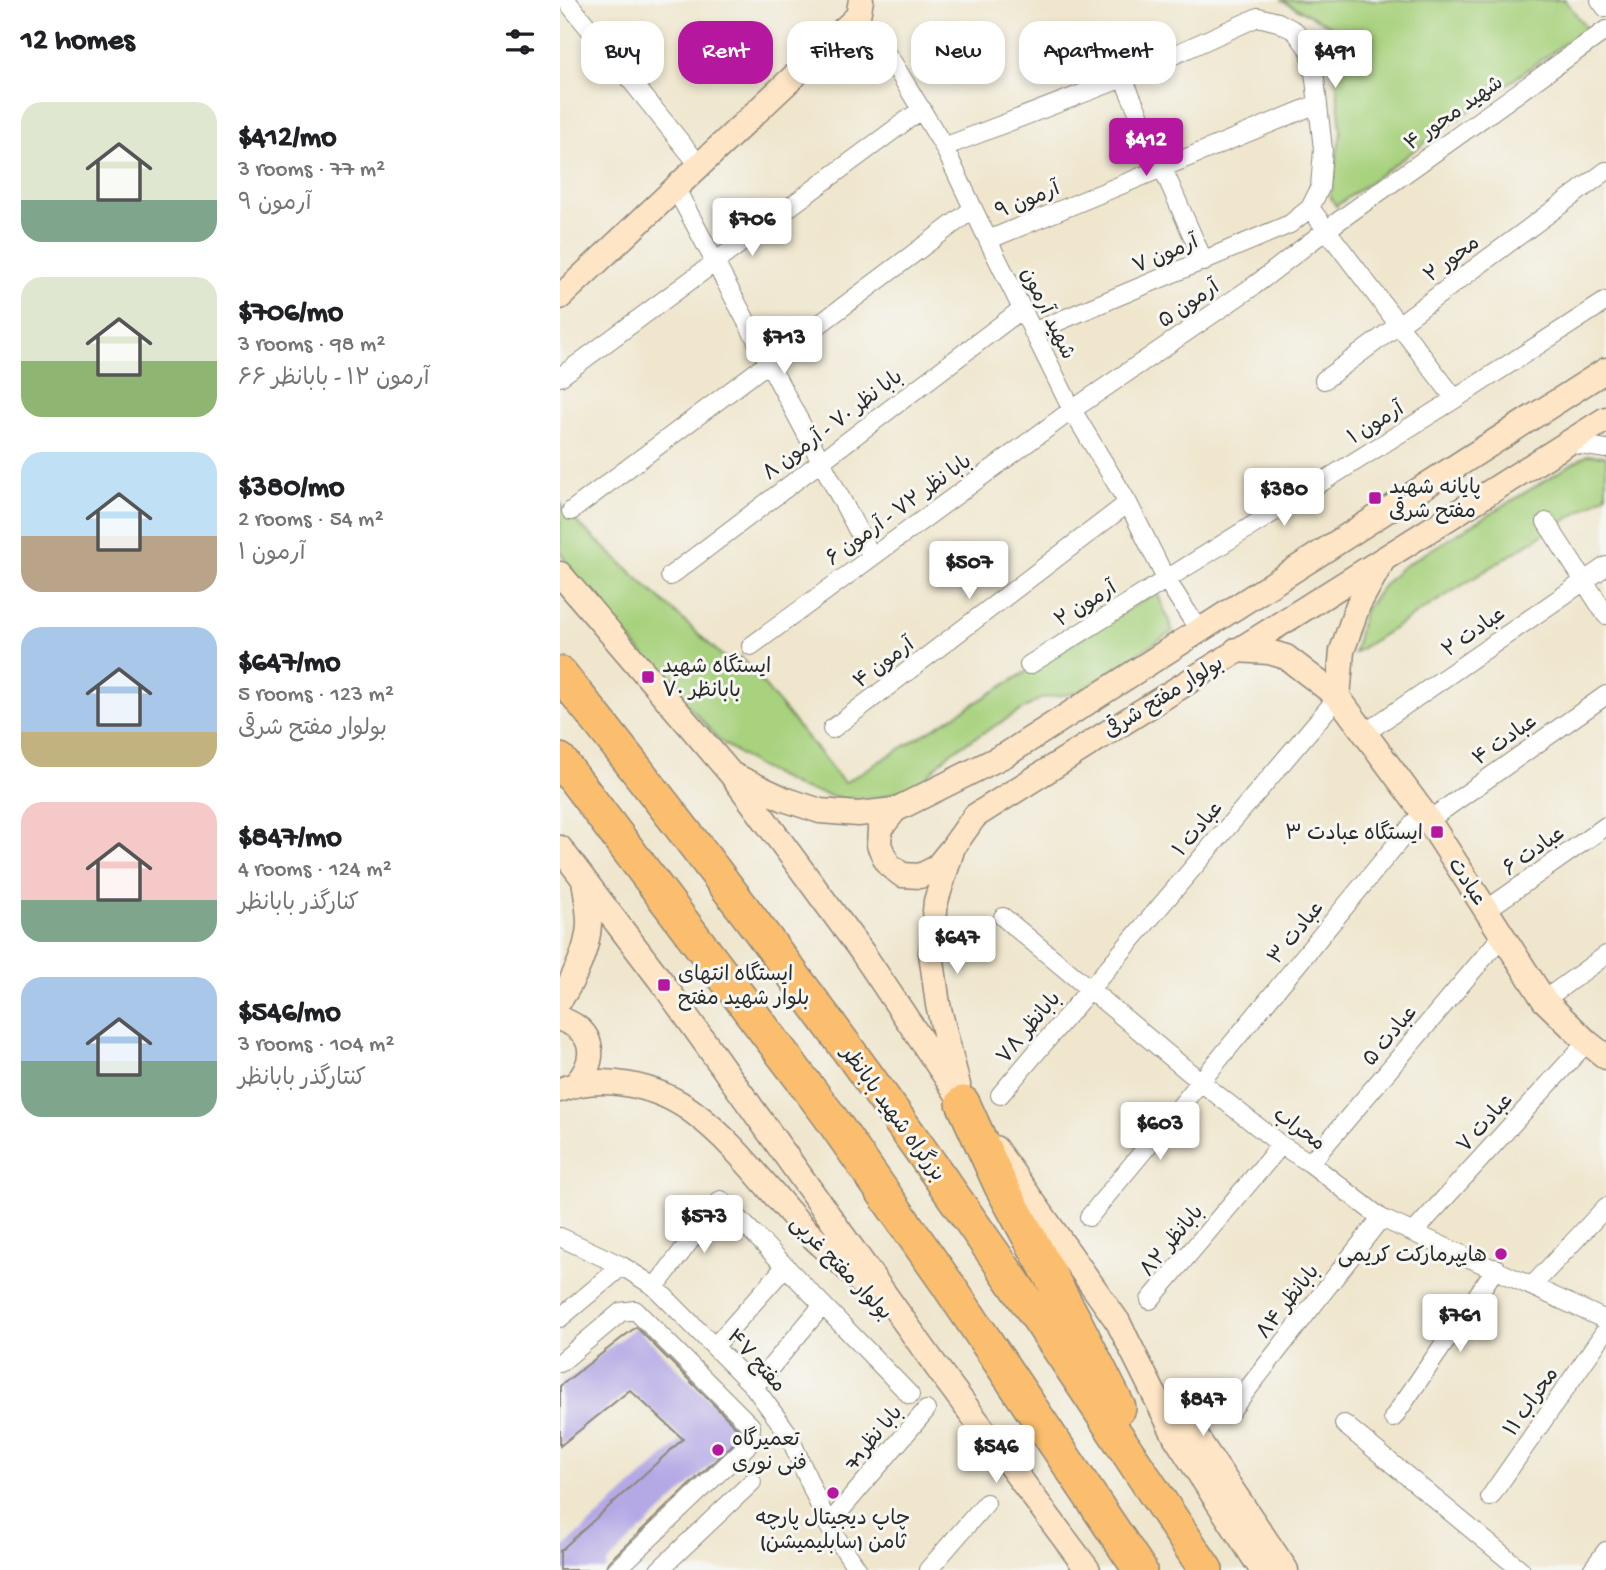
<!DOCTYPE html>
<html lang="en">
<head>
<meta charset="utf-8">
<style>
  :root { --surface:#fff; --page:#f6f6f6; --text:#202124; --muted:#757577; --accent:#b5179e }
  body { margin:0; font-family:"Gochi Hand","Playpen Sans Arabic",sans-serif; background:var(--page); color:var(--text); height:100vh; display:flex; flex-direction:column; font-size:26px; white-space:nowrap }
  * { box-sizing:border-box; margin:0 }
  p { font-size:23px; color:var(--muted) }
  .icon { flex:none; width:38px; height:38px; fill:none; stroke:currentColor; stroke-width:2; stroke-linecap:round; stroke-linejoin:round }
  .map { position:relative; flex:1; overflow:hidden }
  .side { display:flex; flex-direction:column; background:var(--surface); width:560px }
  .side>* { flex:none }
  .banner { position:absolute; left:21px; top:21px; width:665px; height:63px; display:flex; gap:14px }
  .price { position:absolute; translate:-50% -60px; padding:0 16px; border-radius:7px; background:#fff; color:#222; font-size:23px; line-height:46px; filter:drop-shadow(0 2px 4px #0008) }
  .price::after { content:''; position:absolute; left:50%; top:42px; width:21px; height:16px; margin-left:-10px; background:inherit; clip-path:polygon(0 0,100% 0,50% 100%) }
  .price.on { background:var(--accent); color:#fff }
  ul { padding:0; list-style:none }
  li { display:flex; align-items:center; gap:21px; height:175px; padding:0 21px }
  li span { display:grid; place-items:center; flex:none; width:196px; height:140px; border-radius:21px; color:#555 }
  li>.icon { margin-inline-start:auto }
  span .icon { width:84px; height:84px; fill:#fffc; stroke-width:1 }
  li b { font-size:30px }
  h2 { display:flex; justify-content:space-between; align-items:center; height:84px; padding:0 21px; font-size:30px }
  .chip { padding:0 24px; border-radius:21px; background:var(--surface); box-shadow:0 4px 10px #0003; font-size:24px; line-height:63px }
  .chip.on { background:var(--accent); color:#fff }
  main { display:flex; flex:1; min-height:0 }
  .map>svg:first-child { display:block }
  .green { fill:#a8d27e; stroke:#6a7e54; stroke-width:2 }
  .building { fill:#b4a8e5 }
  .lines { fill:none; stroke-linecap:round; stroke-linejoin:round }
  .street-casing { stroke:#8d887c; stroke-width:20 }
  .secondary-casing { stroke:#8d887c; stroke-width:27 }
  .highway-casing { stroke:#8d887c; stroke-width:36 }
  .street { stroke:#fff; stroke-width:18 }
  .secondary { stroke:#fde5c5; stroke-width:24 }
  .highway { stroke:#fabe6e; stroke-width:33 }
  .poi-dot { fill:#b5179e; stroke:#f6f6f2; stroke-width:2.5 }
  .labels { text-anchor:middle; stroke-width:6; stroke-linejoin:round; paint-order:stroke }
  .street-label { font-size:21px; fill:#2b2b2b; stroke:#f6f6f2 }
  .poi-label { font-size:21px; fill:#2b2b2b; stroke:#f6f6f2; text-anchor:start }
</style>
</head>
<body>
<main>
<section class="side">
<h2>12 homes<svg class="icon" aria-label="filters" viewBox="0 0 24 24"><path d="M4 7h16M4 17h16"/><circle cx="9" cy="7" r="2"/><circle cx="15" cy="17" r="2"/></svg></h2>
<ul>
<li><span style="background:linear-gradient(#dfe7d0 70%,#7fa58c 0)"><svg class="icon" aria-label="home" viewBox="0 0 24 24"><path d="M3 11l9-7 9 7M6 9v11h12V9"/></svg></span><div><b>$412/mo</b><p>3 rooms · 77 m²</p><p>آرمون ۹</p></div></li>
<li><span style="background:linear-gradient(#dfe7d0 60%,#8fb573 0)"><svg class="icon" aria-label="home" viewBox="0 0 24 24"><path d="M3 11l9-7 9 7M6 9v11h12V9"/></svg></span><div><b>$706/mo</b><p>3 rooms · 98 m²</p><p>آرمون ۱۲ - بابانظر ۶۶</p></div></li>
<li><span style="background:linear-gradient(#bfe0f5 60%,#b9a48a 0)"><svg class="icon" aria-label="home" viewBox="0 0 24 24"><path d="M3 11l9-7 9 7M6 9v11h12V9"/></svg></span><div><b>$380/mo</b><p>2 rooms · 54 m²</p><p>آرمون ۱</p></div></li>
<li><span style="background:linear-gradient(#a9c7e8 75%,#c2b280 0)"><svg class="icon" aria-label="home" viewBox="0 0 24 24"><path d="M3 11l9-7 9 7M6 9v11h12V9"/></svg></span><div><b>$647/mo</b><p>5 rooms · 123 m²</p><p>بولوار مفتح شرقی</p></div></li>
<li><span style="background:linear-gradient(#f6c9c9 70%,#7fa58c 0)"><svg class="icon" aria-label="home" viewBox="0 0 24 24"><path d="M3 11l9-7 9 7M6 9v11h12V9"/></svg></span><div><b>$847/mo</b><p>4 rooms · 124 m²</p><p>کنارگذر بابانظر</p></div></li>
<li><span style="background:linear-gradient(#a9c7e8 60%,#7fa58c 0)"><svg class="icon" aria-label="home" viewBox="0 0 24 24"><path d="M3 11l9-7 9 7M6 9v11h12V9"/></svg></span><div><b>$546/mo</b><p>3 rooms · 104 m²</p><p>کنتارگذر بابانظر</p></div></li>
</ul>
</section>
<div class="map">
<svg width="1046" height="1570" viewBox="0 0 1046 1570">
  <rect width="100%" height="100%" fill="#f6f6f2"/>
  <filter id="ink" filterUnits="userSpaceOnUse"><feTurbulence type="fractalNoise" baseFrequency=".0143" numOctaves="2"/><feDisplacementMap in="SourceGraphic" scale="14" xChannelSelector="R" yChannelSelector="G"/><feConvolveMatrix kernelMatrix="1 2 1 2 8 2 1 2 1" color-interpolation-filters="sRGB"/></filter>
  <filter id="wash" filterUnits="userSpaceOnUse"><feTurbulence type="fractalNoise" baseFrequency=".00686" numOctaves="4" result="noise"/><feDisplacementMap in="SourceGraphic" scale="28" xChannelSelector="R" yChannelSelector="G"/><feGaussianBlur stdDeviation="1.57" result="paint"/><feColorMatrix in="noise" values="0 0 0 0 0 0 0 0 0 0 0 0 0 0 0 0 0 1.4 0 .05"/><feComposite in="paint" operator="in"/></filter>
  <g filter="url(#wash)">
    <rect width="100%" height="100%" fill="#efe6cd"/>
    <path class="green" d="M721,0H1005L1026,28L776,206L770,196L781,132L772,27Z
      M1027,455L1046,456V495L794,653L804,611L824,585L841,568Z
      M0,502L7,513L171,664L181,657L284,783L597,592L613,631L517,693L482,698L391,752L359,784L321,797L284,799L240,788L197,766L160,741L25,589L0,552Z"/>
    <g id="blocks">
      <path class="building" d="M76,1327L179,1430V1438L48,1562L45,1570H0V1551L123,1439L70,1390L0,1446V1386Z"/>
    </g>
  </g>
  <g filter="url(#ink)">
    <use href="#blocks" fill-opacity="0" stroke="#8d887c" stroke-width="2"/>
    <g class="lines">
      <g class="street-casing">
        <path id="street" d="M6,0L140,166
          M1040,0L1046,8
          M298,16L333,63L384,147L428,240L512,410L568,503L606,579L640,632
          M563,78L644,262
          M384,147L563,78L698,17L718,22L735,31L750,51L755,79L763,149L760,188L750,208L730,224L473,332
          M116,189L312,557
          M750,208L895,399
          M428,240L757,104
          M0,377L362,109
          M764,380L1046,171
          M1008,443L1046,449
          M11,511L413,209
          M986,522L1046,615
          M110,576L462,309
          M191,646L512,410L695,285L766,230L1046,30
          M469,665L895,399L1046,301
          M272,729L568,503
          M805,733L1046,566
          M869,820L1046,695
          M926,910L1046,826
          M443,917L641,1082L721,1145L750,1163L821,1218L1046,1320
          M984,1000L1046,955
          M440,1095L778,697
          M750,1163L942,936
          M529,1217L863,812
          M854,1232L1027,1042
          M0,1237L62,1266L95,1287L194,1387L228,1433L268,1525L298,1570
          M973,1285L1046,1207
          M95,1287L161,1200L350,1395
          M590,1300L721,1145
          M0,1318L62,1266
          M155,1346L226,1266
          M0,1363L61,1312L75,1310L191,1426L190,1443L56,1570
          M194,1387L263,1305
          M669,1413L821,1218
          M833,1418L936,1268
          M784,1424L961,1570
          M930,1497L1046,1330
          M268,1525L366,1410
          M99,1570L192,1482
          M368,1570L426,1503
          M1032,1570L1046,1551"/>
      </g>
      <g class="secondary-casing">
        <path id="secondary" d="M0,297L298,16L301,0
          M0,574L171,774L302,952L412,1116
          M676,650L709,652L726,657L778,697L863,812L984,1000L1027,1042L1046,1057
          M778,697L782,651L798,605L823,560
          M175,776L224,799L260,811L298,814L335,810L447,754L1046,370
          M335,810L320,829L319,845L328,864L342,875L360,876L376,868L389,852
          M0,848L104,985L381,1373L528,1570
          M0,1000C14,979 28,949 29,924C29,909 26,894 24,880
          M0,1019C34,1030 39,1058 16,1084
          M398,1085L378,1005L371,953L376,901L393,847L415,816L1046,419
          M0,1090C41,1073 97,1085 133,1112C174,1142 206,1187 240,1224C261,1247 286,1265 306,1288
          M435,1148L558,1322L616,1438L702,1570
          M614,1404L726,1570"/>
      </g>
      <g class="highway-casing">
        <path id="highway" d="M0,673C150,860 292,1051 429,1247C504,1353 573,1462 646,1570
          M0,760L268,1114L386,1282L580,1570
          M403,1103L440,1184L514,1319L559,1408"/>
      </g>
      <use href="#street" class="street"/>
      <use href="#secondary" class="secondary"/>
      <use href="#highway" class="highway"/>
    </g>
  </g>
  <g class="poi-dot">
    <rect x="808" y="491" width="14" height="14" rx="3.5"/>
    <rect x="81" y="670" width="14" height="14" rx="3.5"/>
    <rect x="870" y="825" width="14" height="14" rx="3.5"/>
    <rect x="97" y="978" width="14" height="14" rx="3.5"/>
    <circle cx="941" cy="1254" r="7"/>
    <circle cx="158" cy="1450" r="7"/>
    <circle cx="273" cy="1493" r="7"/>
  </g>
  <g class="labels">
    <g class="street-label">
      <text transform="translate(893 112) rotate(-35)" y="7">شهید محور ۴</text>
      <text transform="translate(467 199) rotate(-22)" y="7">آرمون ۹</text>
      <text transform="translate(605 253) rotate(-23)" y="7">آرمون ۷</text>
      <text transform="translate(891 258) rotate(-37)" y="7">محور ۲</text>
      <text transform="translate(628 303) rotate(-34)" y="7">آرمون ۵</text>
      <text transform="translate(489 313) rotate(64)" y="7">شهید آرمون</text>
      <text transform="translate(815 422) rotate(-32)" y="7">آرمون ۱</text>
      <text transform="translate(272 424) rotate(-37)" y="7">بابا نظر ۷۰ - آرمون ۸</text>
      <text transform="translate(338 509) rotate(-36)" y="7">بابا نظر ۷۲ - آرمون ۶</text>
      <text transform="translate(525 603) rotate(-32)" y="7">آرمون ۲</text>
      <text transform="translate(913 631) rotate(-35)" y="7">عبادت ۲</text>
      <text transform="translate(323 662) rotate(-37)" y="7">آرمون ۴</text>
      <text transform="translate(603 696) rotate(-32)" y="7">بولوار مفتح شرقی</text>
      <text transform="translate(944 739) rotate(-35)" y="7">عبادت ۴</text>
      <text transform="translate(637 828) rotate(-50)" y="7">عبادت ۱</text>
      <text transform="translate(973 850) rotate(-35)" y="7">عبادت ۶</text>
      <text transform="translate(908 881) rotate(57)" y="7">عبادت</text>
      <text transform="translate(735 932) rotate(-51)" y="7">عبادت ۳</text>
      <text transform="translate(468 1027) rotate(-50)" y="7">بابانظر ۷۸</text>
      <text transform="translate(829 1035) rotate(-50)" y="7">عبادت ۵</text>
      <text transform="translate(334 1113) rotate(54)" y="7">بزرگراه شهید بابانظر</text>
      <text transform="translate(924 1122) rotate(-48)" y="7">عبادت ۷</text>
      <text transform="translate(740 1128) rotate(36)" y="7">محراب</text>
      <text transform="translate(611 1240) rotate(-50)" y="7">بابانظر ۸۲</text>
      <text transform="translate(282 1267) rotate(46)" y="7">بولوار مفتح غربی</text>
      <text transform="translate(727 1301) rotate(-52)" y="7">بابانظر ۸۴</text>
      <text transform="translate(197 1360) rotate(48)" y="7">مفتح ۴۷</text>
      <text transform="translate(970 1401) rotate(-55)" y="7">محراب ۱۱</text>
      <text transform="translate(313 1437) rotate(-50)" y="7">بابا نظر71</text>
    </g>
    <g class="poi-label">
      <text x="829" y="493">پایانه شهید<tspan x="829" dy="24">مفتح شرقی</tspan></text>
      <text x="102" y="672">ایستگاه شهید<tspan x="102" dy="24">بابانظر ۷۰</tspan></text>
      <text x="863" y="839" text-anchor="end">ایستگاه عبادت ۳</text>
      <text x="118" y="980">ایستگاه انتهای<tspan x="118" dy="24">بلوار شهید مفتح</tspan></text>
      <text x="927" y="1261" text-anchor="end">هایپرمارکت کریمی</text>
      <text x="172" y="1445">تعمیرگاه<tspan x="172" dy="24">فنی نوری</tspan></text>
      <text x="273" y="1524" text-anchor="middle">چاپ دیجیتال پارچه<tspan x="273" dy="24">ثامن (سابلیمیشن)</tspan></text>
    </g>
  </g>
</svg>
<b class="price" style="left:775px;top:90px">$491</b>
<b class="price on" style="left:586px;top:178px">$412</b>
<b class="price" style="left:192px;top:258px">$706</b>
<b class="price" style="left:224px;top:376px">$713</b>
<b class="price" style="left:724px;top:528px">$380</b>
<b class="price" style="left:409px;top:601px">$507</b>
<b class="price" style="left:397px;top:976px">$647</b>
<b class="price" style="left:600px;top:1162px">$603</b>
<b class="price" style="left:144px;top:1255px">$573</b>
<b class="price" style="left:900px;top:1354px">$761</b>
<b class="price" style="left:643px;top:1438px">$847</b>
<b class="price" style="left:436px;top:1485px">$546</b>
<div class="banner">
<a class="chip">Buy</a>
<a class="chip on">Rent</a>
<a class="chip">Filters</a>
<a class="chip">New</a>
<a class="chip">Apartment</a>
</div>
</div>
</main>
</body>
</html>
